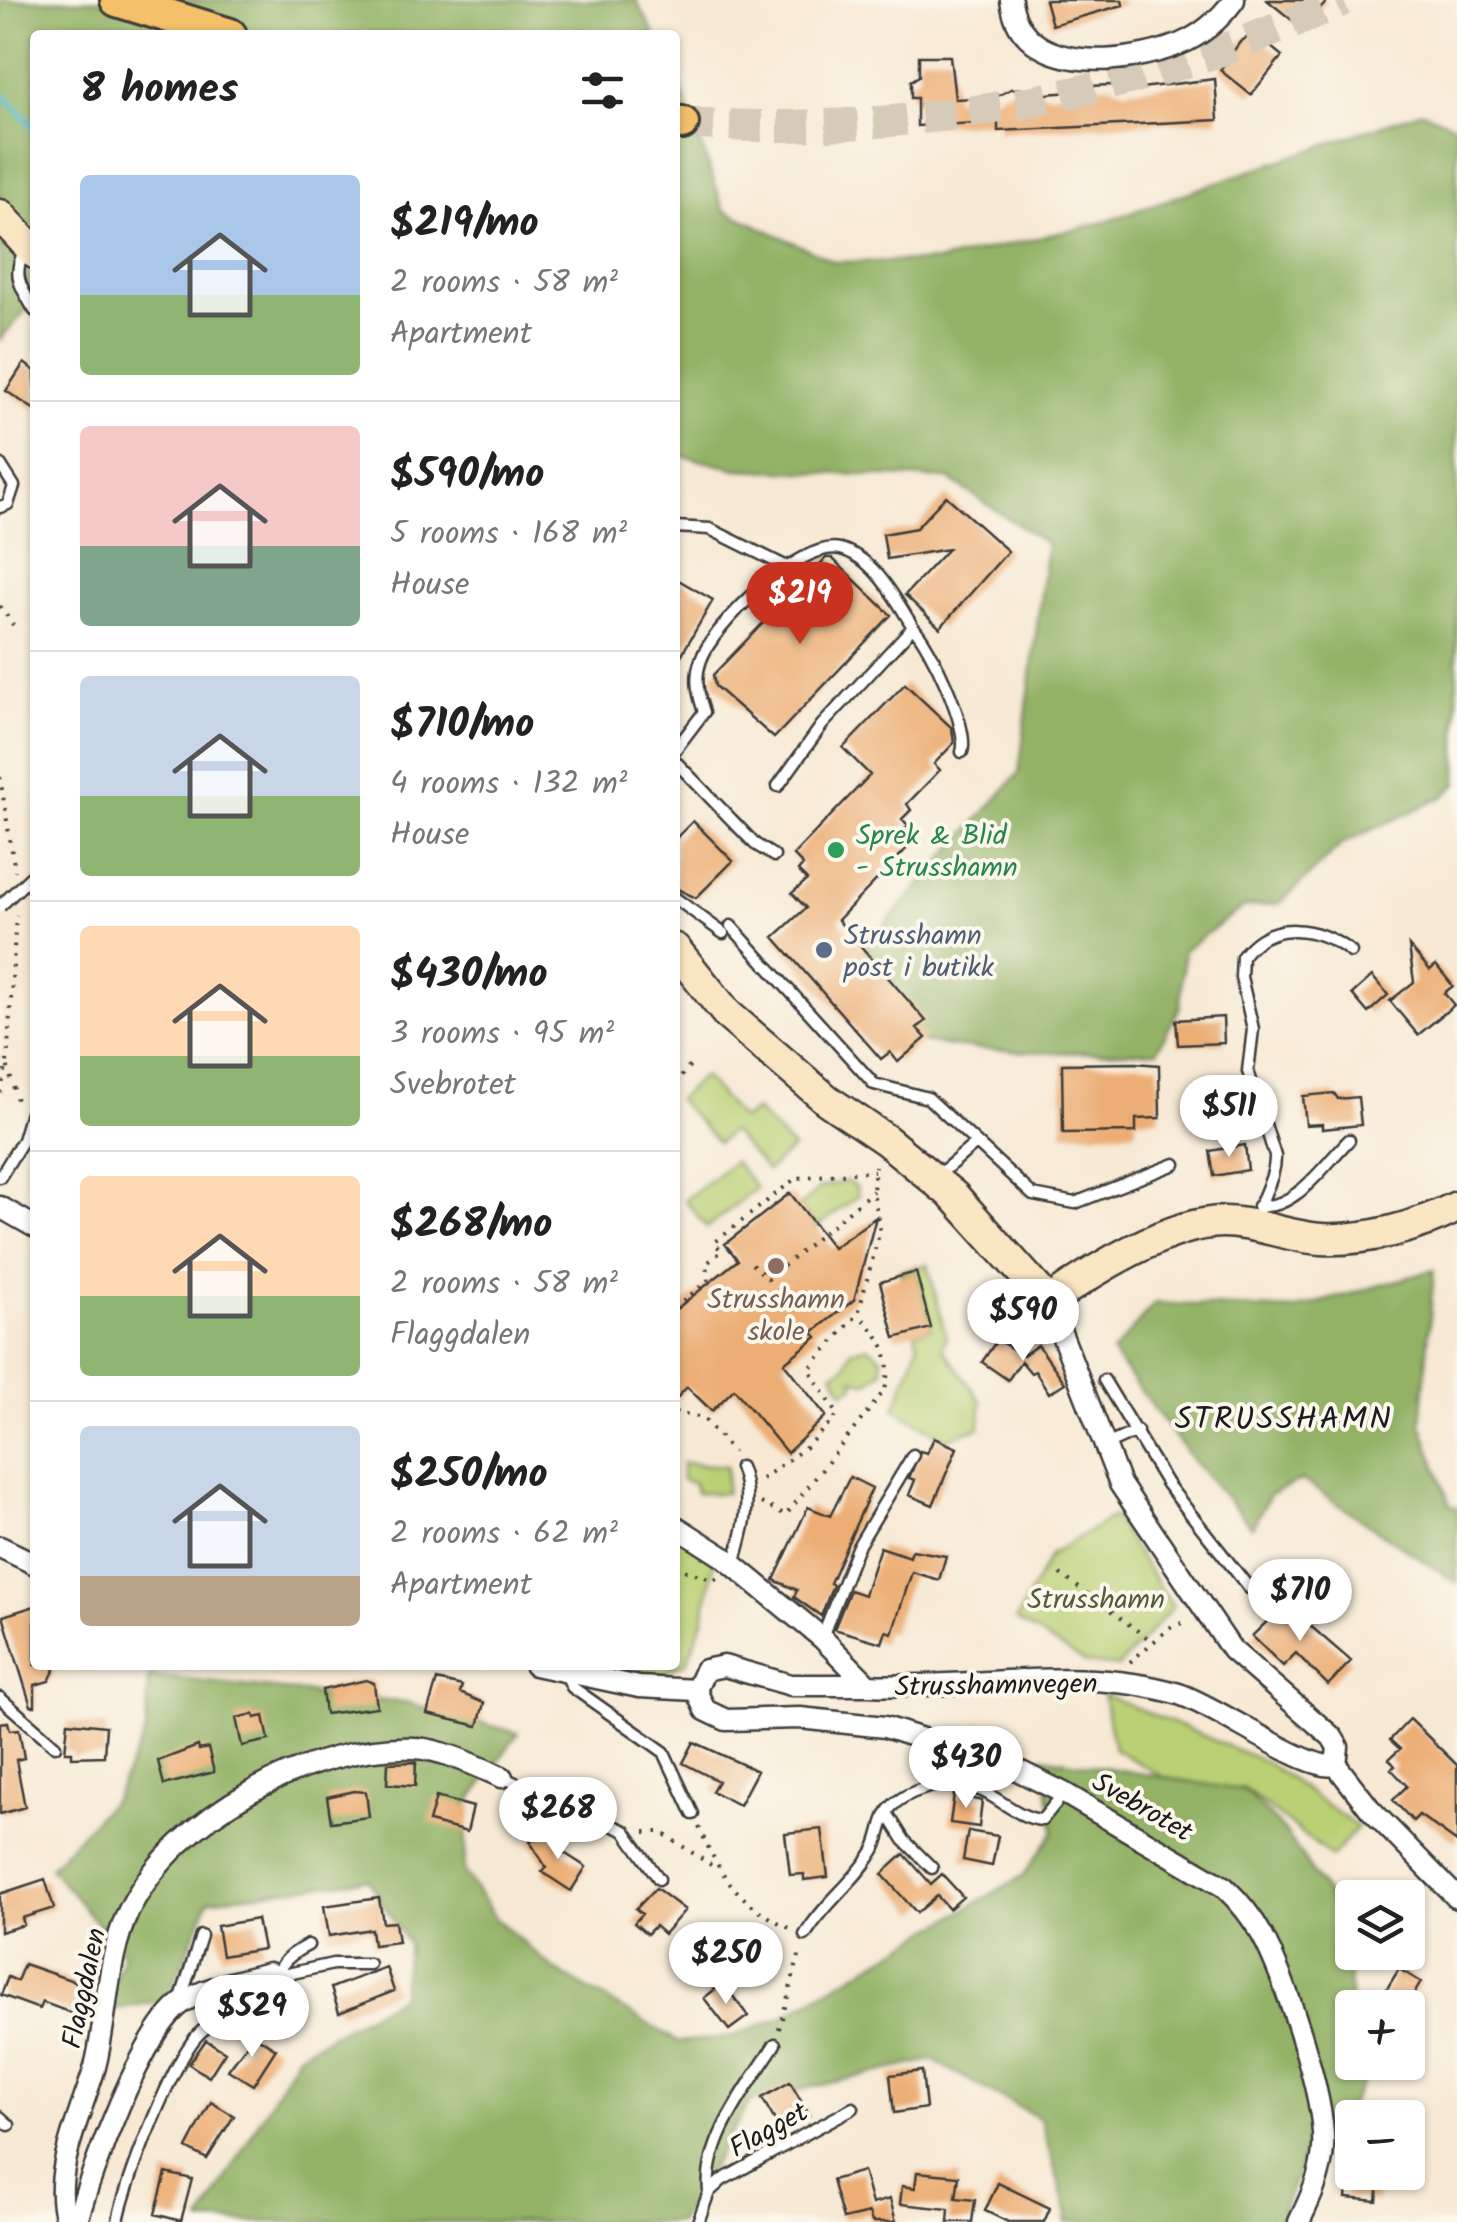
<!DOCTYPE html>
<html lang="en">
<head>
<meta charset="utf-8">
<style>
  :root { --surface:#fff; --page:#f6f6f6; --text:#222; --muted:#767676; --line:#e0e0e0; --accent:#c8321e }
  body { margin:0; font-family:Kalam,sans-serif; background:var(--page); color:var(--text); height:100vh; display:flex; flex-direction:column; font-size:38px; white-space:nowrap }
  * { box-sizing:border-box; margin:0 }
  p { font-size:32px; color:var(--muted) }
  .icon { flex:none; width:55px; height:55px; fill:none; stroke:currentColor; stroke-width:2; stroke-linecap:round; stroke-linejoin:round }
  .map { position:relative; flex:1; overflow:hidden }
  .sheet { position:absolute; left:30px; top:30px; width:650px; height:1640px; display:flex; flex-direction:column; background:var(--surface); border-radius:10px; box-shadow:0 2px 8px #0004 }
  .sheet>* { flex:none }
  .controls { position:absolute; left:1335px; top:1880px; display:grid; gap:20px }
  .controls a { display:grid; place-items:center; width:90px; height:90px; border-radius:10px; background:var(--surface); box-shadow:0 2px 8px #0004; font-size:50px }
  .price { position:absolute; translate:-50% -85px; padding:0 22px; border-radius:35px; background:#fff; color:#222; font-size:32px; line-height:65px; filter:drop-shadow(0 2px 5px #0008) }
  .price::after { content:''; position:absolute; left:50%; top:60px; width:30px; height:22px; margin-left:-15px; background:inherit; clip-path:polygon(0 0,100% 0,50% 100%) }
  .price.active { background:var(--accent); color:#fff }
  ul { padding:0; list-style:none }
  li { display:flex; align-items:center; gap:30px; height:250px; padding:0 50px }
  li+li { border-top:2px solid var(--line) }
  li span { display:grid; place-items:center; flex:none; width:280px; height:200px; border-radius:10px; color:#555 }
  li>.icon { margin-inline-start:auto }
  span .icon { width:120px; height:120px; fill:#fffc; stroke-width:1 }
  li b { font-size:42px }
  h2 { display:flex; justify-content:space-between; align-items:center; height:120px; padding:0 50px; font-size:42px }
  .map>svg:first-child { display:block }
  .green { fill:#bad074; stroke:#6b7648; stroke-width:2.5 }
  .forest { fill:#93b266; stroke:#586741; stroke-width:2.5 }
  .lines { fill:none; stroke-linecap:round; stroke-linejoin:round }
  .stream { stroke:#4bb9c5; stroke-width:6 }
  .building { fill:#ecae75 }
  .primary-tunnel { stroke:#d6cab8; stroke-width:32; stroke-dasharray:32 16; stroke-linecap:butt }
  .lane-casing { stroke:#3d3b38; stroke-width:15 }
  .street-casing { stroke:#3d3b38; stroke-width:25 }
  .secondary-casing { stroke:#3d3b38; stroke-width:35 }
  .primary-casing { stroke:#3d3b38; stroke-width:38 }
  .path { stroke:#3d3b38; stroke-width:4; stroke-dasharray:2.5 8; stroke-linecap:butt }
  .lane { stroke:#fff; stroke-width:10 }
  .street { stroke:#fff; stroke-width:20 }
  .secondary { stroke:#fbe6c4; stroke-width:30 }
  .primary { stroke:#f4c16b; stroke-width:32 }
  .lane-bridge-casing { stroke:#3d3b38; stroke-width:15; stroke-linecap:butt }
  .lane-bridge { stroke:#fff; stroke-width:10 }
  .leisure-dot { fill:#2e9e5b; stroke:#fbf7ec; stroke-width:4 }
  .service-dot { fill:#5c6f8a; stroke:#fbf7ec; stroke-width:4 }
  .education-dot { fill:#8d6e63; stroke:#fbf7ec; stroke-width:4 }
  .labels { text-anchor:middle; stroke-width:8; stroke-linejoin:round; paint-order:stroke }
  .leisure-label { font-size:28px; fill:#27864d; stroke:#fbf7ec; text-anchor:start }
  .service-label { font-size:28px; fill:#4e5e75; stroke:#fbf7ec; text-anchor:start }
  .education-label { font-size:28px; fill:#785e54; stroke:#fbf7ec }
  .park-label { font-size:28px; fill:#535b3b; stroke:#fbf7ec }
  .street-label { font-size:28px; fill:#1c1c1c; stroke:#fbf7ec }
  .quarter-label { font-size:32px; letter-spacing:2.5px; fill:#1c1c1c; stroke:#fbf7ec }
</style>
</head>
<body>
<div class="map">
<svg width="1457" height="2222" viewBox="0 0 1457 2222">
  <rect width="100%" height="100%" fill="#fbf7ec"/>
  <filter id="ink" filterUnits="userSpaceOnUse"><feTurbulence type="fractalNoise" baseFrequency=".01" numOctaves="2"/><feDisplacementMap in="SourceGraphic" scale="20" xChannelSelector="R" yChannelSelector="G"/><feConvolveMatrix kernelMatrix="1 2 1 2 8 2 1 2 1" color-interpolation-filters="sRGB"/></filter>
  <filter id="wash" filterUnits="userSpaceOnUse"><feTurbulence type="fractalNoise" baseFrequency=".0048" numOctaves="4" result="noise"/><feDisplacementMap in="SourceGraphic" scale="40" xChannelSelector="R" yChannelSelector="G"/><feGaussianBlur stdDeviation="2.25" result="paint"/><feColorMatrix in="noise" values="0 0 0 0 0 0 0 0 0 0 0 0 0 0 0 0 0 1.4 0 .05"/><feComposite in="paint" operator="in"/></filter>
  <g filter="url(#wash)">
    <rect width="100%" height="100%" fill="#f7e9d4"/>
    <path class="green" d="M703,1076L742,1120L755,1110L793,1148L767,1171L731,1131L718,1143L677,1099Z
      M734,1161L756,1188L707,1228L685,1200Z
      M846,1181L856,1187L858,1196L817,1227L800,1206L820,1188Z
      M928,1264L946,1337L943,1348L981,1401L980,1427L946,1439L895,1409L918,1346L915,1333L931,1328L916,1272L901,1276L899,1271Z
      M868,1346L882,1358V1371L867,1383L853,1379L855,1385L844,1392L833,1373L845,1367L851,1351Z
      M682,1463L727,1466L726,1493H696L693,1483L682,1480Z
      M1113,1517L1173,1607L1118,1667L1086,1663L1016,1620L1050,1555Z
      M675,1534L715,1559L703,1620L687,1662L660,1675L613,1665H675Z
      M1103,1694L1266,1762L1357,1827L1332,1857L1243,1788L1192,1793L1114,1749Z"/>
    <path class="forest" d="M0,0H636L655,35H35V238L22,260C47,300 26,308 0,340Z
      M675,72L724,210L835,262L940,261L1101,223L1422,111L1457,126V784L1443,797L1343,843L1280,903L1242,908L1184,950L1180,1007L1157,1051C1058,1054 973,1055 876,1033L853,961L1019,773L1047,544L949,479L737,469L675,454Z
      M1434,1270L1421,1424L1450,1505L1457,1507V1583L1302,1480L1270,1495L1252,1527L1194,1462L1112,1353L1155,1303L1293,1310Z
      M149,1676L408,1703L518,1733L468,1805L464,1872L495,1918L555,1970L679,2042L732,2037L780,2018L1024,1875L1054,1831L1043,1757L1245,1791L1285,1831L1348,1927L1352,2062L1359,2063L1365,2079L1345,2114L1307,2146L1279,2222H1066L1068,2214L1040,2119L932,2060L750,2101L679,2222H201L298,2054L401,1996L408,1944L368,1879L209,1900L167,2000L105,2011L123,1954L50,1868L114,1798L146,1733Z"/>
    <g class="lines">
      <path class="stream" d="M0,92L35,128"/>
    </g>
    <g id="blocks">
      <path class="building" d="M1045,0H1122L1123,5L1052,25Z
        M1267,0H1328L1303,29Z
        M1254,33L1282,56L1251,95L1220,70L1240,42Z
        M919,56H950L955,99L996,97L1011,89L1031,88L1046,94L1085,91L1090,86L1110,85L1125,90L1215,79L1218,120L998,131V122L917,126V98H911V81L919,76Z
        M24,363L35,371V410L6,391Z
        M946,496L1008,551L940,628L905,595L948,549L887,559L883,534L916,528Z
        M826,558H832L891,615L774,738L715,686L713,675Z
        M675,578L713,600L675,666Z
        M905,684L952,728L954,743L934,764L940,770L907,804L911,810L902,819L908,825L900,834L911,844L838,920L926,1021L917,1028L926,1038L898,1062L890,1052L881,1059L774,937L806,908L792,893L807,880L798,871L803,865L793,855L870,775L843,748Z
        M693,821L733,861L696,898L675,888V839Z
        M1409,946L1430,970L1436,965L1453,986L1444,993L1454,1005L1418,1035L1390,1001L1414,982Z
        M1372,976L1388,995L1368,1013L1352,994Z
        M1223,1017L1224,1043L1178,1045L1176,1020Z
        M1135,1063L1159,1065L1160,1118L1136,1119V1132L1063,1133L1062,1064Z
        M1334,1093L1338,1099L1358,1097L1361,1125L1322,1129V1124L1306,1125L1303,1096Z
        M1245,1145L1248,1170L1214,1176L1210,1151Z
        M790,1193L833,1248L876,1217L854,1300L813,1332L817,1337L784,1363L826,1416L787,1453L734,1389L712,1411L687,1387L675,1400V1310L738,1260L725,1244Z
        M916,1272L931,1328L895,1338L880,1282Z
        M997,1340L1023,1355L1038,1345L1065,1383L1049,1393L1035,1371L1031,1373L1021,1361L1008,1380L982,1362Z
        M934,1438L957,1448L933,1505L909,1495L915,1480L909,1478L920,1451L927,1453Z
        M850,1477L872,1488L830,1583L833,1585L821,1616L794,1597L797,1590L774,1580L808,1507L830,1516Z
        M880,1547L910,1557L912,1550L946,1556L939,1580L912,1572L892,1633L886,1631L882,1643L834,1629L850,1590L864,1595Z
        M1285,1604L1351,1661L1328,1685L1296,1653L1283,1666L1252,1636Z
        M35,1606V1665H57L49,1681L35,1685V1706H31L3,1616Z
        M366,1680L374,1683L377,1707L325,1714L322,1690Z
        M437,1680L462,1686L460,1693L484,1703L478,1726L427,1714Z
        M254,1714L255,1718L264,1716L269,1740L242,1746L236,1718Z
        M1410,1719L1457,1765V1842L1419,1815L1413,1821L1393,1800L1407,1786L1391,1769L1395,1766L1389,1759L1400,1749L1390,1740Z
        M8,1722L10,1730L19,1729L24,1758L16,1760L25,1807L0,1814V1723Z
        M68,1722L106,1726L104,1756L72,1757V1752H65Z
        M694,1742L757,1771L739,1805L712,1791L718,1781L683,1763Z
        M198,1746L199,1750L208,1748L214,1772L164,1785L158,1761Z
        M416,1762L415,1786L387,1784L388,1763Z
        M354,1791L366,1792L369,1817L331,1822L327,1797Z
        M954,1794L982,1801L979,1827L950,1823Z
        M436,1797L473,1807L467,1832L429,1822Z
        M822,1829L828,1877L804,1880V1874L790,1875L785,1833Z
        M968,1831L998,1836L992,1866L963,1860Z
        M544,1833L562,1843L558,1849L586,1867L571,1891L542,1872L546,1867L530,1842Z
        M904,1854L931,1884L942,1874L963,1897L949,1909L937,1896L917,1913L882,1874Z
        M45,1879L54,1908L22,1918L24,1925L0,1932V1894Z
        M656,1888L685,1910L664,1934L655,1926L647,1934L634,1923L642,1914L636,1909Z
        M379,1898L383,1923L395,1922L398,1942L373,1945L371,1929L329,1936L324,1906Z
        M257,1919L263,1949L222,1956L217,1926Z
        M24,1964L85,1985L74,2014L42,2002L39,2009L1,1995L8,1977L17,1981Z
        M386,1967L394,1991L339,2013L331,1988Z
        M1399,1969L1421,1982L1406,2008L1383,1995Z
        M723,1983L748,2016L729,2030L704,1998Z
        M254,2035L276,2049L253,2085L228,2070Z
        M206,2040L225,2052L209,2077L189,2064Z
        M922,2071L926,2108L894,2113L890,2075Z
        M790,2082L809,2115L781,2131L762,2098Z
        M211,2102L234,2116L207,2159L187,2148Z
        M863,2171L872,2204L890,2199L896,2222H872L869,2213L843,2219L832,2180Z
        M917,2172L959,2176L956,2198L975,2200L972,2222H948L949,2209L900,2204L902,2186L915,2188Z
        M1349,2172H1380L1377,2201L1346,2198Z
        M166,2173L192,2179L181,2221L155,2214Z
        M998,2183L1050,2208L1044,2222H1008L985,2211Z"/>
    </g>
  </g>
  <g filter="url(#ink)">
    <use href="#blocks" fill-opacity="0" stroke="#3d3b38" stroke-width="2.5"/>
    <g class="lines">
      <path class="primary-tunnel" d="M682,123C909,138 1137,97 1343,0"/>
      <g class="lane-casing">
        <path id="lane" d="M25,250C11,275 21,288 35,311
          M0,464L14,486L8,504L0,507
          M675,527L710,529L785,566
          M675,750L704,712C698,694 694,678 701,660C713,625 801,540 840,549C874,557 896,600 913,627
          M675,761L755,844L774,856
          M778,786L822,725L913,627C930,644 970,729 962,752
          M675,898L723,933
          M731,926L874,1084L928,1098L1033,1195L1075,1203L1175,1164
          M0,1177L23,1140L35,1099
          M935,1178L976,1143
          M1258,1206C1295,1211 1325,1164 1349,1140
          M1256,1223C1258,1199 1276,1180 1275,1156L1248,1071L1253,1029L1241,977L1242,957C1270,918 1318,926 1351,952
          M1104,1380L1167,1484L1249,1588
          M1106,1445L1137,1431
          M734,1564C744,1531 753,1500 740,1467
          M822,1637L857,1548L913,1455
          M566,1674L572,1687L664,1752L693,1814
          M0,1698L55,1746
          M502,1777L625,1831L659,1879
          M887,1813L904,1840L932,1868
          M805,1935C824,1903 855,1882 874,1850C881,1838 881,1818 891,1807C906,1791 943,1780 964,1785C994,1790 1012,1817 1042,1820L1064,1793
          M274,1977L333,1964H369
          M179,2004L201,1936
          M0,2117L9,2125
          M709,2192C704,2140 748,2087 775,2044
          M118,2222C123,2188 176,2051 202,2031C220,2016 247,2018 266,2003C285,1988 263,1967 308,1945
          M698,2222L709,2192L722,2180L853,2108"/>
      </g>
      <g class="street-casing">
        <path id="street" d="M1011,0C1020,77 1127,65 1180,44C1202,35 1220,19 1234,0
          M0,1207L35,1227
          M1049,1302L1120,1484L1232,1650L1332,1737L1338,1747L1336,1765
          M675,1526L725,1558L822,1638L868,1685C971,1690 1078,1664 1179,1694C1217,1706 1309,1773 1336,1765
          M0,1547L35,1564
          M535,1665L639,1687L696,1690
          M696,1690L705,1710L726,1720L800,1718L885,1727L1013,1768L1064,1793L1224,1887C1239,1901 1252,1917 1262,1935C1285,1976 1327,2103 1323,2149C1321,2176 1310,2199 1299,2222
          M696,1690L705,1670L724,1666L791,1685H868
          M1336,1765L1370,1809L1457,1898
          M67,2222C49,2176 82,2112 95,2067C108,2016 106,1958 129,1910C176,1815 311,1744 415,1748C441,1749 477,1766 502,1777
          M77,2222C90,2173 143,2030 182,2003C207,1986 240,1981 269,1973L274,1977"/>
      </g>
      <g class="secondary-casing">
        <path id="secondary" d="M0,215L35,253
          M675,949L728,1015L827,1100L886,1140L954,1196L1049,1302C1091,1271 1170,1222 1223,1222C1257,1222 1288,1237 1322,1239C1367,1241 1417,1227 1457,1207"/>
      </g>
      <g class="primary-casing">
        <path id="primary" d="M117,0L230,35
          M675,122L682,123"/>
      </g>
      <path class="path" d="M0,606L13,625
        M0,777L15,871
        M0,1061L7,1064L17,1101
        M675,1085L694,1060
        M0,1093L7,1064L16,915
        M752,1264L768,1279L873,1191
        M675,1308L708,1280L706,1264L722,1251L714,1243L796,1178L874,1171
        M675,1412L703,1418L733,1452
        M762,1479L806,1447L838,1415L809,1369L858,1314L880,1230L873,1191L875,1166
        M761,1503L786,1515L885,1390C893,1354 883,1339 858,1314
        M675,1567L714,1580L718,1577
        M1060,1574L1153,1642
        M1130,1662L1172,1626L1186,1622
        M699,1827C721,1878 739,1903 789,1928
        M645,1832H661L717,1869
        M779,2029L800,1952"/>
      <use href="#lane" class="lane"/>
      <use href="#street" class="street"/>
      <use href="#secondary" class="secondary"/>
      <use href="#primary" class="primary"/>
      <g class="lane-bridge-casing">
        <path id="lane-bridge" d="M0,906L35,873"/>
      </g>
      <use href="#lane-bridge" class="lane-bridge"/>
    </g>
  </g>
  <circle class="leisure-dot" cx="836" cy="850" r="10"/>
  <circle class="service-dot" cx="824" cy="950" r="10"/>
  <circle class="education-dot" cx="776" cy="1266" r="10"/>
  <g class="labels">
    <g class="leisure-label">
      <text x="856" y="844">Sprek &amp; Blid<tspan x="856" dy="32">- Strusshamn</tspan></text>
    </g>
    <g class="service-label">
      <text x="844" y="944">Strusshamn<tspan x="844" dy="32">post i butikk</tspan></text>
    </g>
    <g class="education-label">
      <text x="776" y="1308">Strusshamn<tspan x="776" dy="32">skole</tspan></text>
    </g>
    <g class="park-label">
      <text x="1096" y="1608">Strusshamn</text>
    </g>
    <g class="street-label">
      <text transform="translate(996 1684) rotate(-1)" y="10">Strusshamnvegen</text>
      <text transform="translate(1143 1806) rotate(30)" y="10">Svebrotet</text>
      <text transform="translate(83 1988) rotate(-78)" y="10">Flaggdalen</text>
      <text transform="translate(768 2129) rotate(-29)" y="10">Flagget</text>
    </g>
    <g class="quarter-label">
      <text x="1284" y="1429">STRUSSHAMN</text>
    </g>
  </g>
</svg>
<div class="controls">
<a><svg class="icon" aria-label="layers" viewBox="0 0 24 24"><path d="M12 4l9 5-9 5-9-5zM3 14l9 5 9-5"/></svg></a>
<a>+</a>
<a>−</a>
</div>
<b class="price active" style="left:800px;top:647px">$219</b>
<b class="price" style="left:1229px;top:1160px">$511</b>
<b class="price" style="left:1023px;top:1364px">$590</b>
<b class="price" style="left:1300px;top:1644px">$710</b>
<b class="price" style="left:966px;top:1811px">$430</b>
<b class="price" style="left:558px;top:1862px">$268</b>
<b class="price" style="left:726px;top:2007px">$250</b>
<b class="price" style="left:252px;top:2060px">$529</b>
<section class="sheet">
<h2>8 homes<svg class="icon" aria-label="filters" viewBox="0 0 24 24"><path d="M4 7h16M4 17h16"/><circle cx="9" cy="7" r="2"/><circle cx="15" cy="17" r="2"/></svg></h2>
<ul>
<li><span style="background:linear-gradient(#a9c7e8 60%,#8fb573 0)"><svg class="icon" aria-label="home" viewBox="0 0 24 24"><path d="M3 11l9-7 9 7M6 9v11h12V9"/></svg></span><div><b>$219/mo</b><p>2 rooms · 58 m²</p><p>Apartment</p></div></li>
<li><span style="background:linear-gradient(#f6c9c9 60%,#7fa58c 0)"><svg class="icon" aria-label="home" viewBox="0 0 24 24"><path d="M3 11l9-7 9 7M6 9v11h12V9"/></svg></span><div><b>$590/mo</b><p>5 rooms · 168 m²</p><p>House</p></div></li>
<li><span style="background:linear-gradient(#c9d6e8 60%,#8fb573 0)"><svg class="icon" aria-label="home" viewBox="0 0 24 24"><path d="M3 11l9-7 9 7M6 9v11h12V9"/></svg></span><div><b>$710/mo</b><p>4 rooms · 132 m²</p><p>House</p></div></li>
<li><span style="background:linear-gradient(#ffd9b3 65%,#8fb573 0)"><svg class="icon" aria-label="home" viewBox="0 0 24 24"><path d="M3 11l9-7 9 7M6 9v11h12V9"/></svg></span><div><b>$430/mo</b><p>3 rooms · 95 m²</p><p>Svebrotet</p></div></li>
<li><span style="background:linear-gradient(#ffd9b3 60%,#8fb573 0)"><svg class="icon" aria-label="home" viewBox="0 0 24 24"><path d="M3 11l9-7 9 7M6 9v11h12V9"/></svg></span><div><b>$268/mo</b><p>2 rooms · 58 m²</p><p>Flaggdalen</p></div></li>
<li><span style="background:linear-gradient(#c9d6e8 75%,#b9a48a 0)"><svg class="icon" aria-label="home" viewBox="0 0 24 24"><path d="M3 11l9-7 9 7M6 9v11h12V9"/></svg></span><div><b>$250/mo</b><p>2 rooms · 62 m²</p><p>Apartment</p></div></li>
</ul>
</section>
</div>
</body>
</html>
